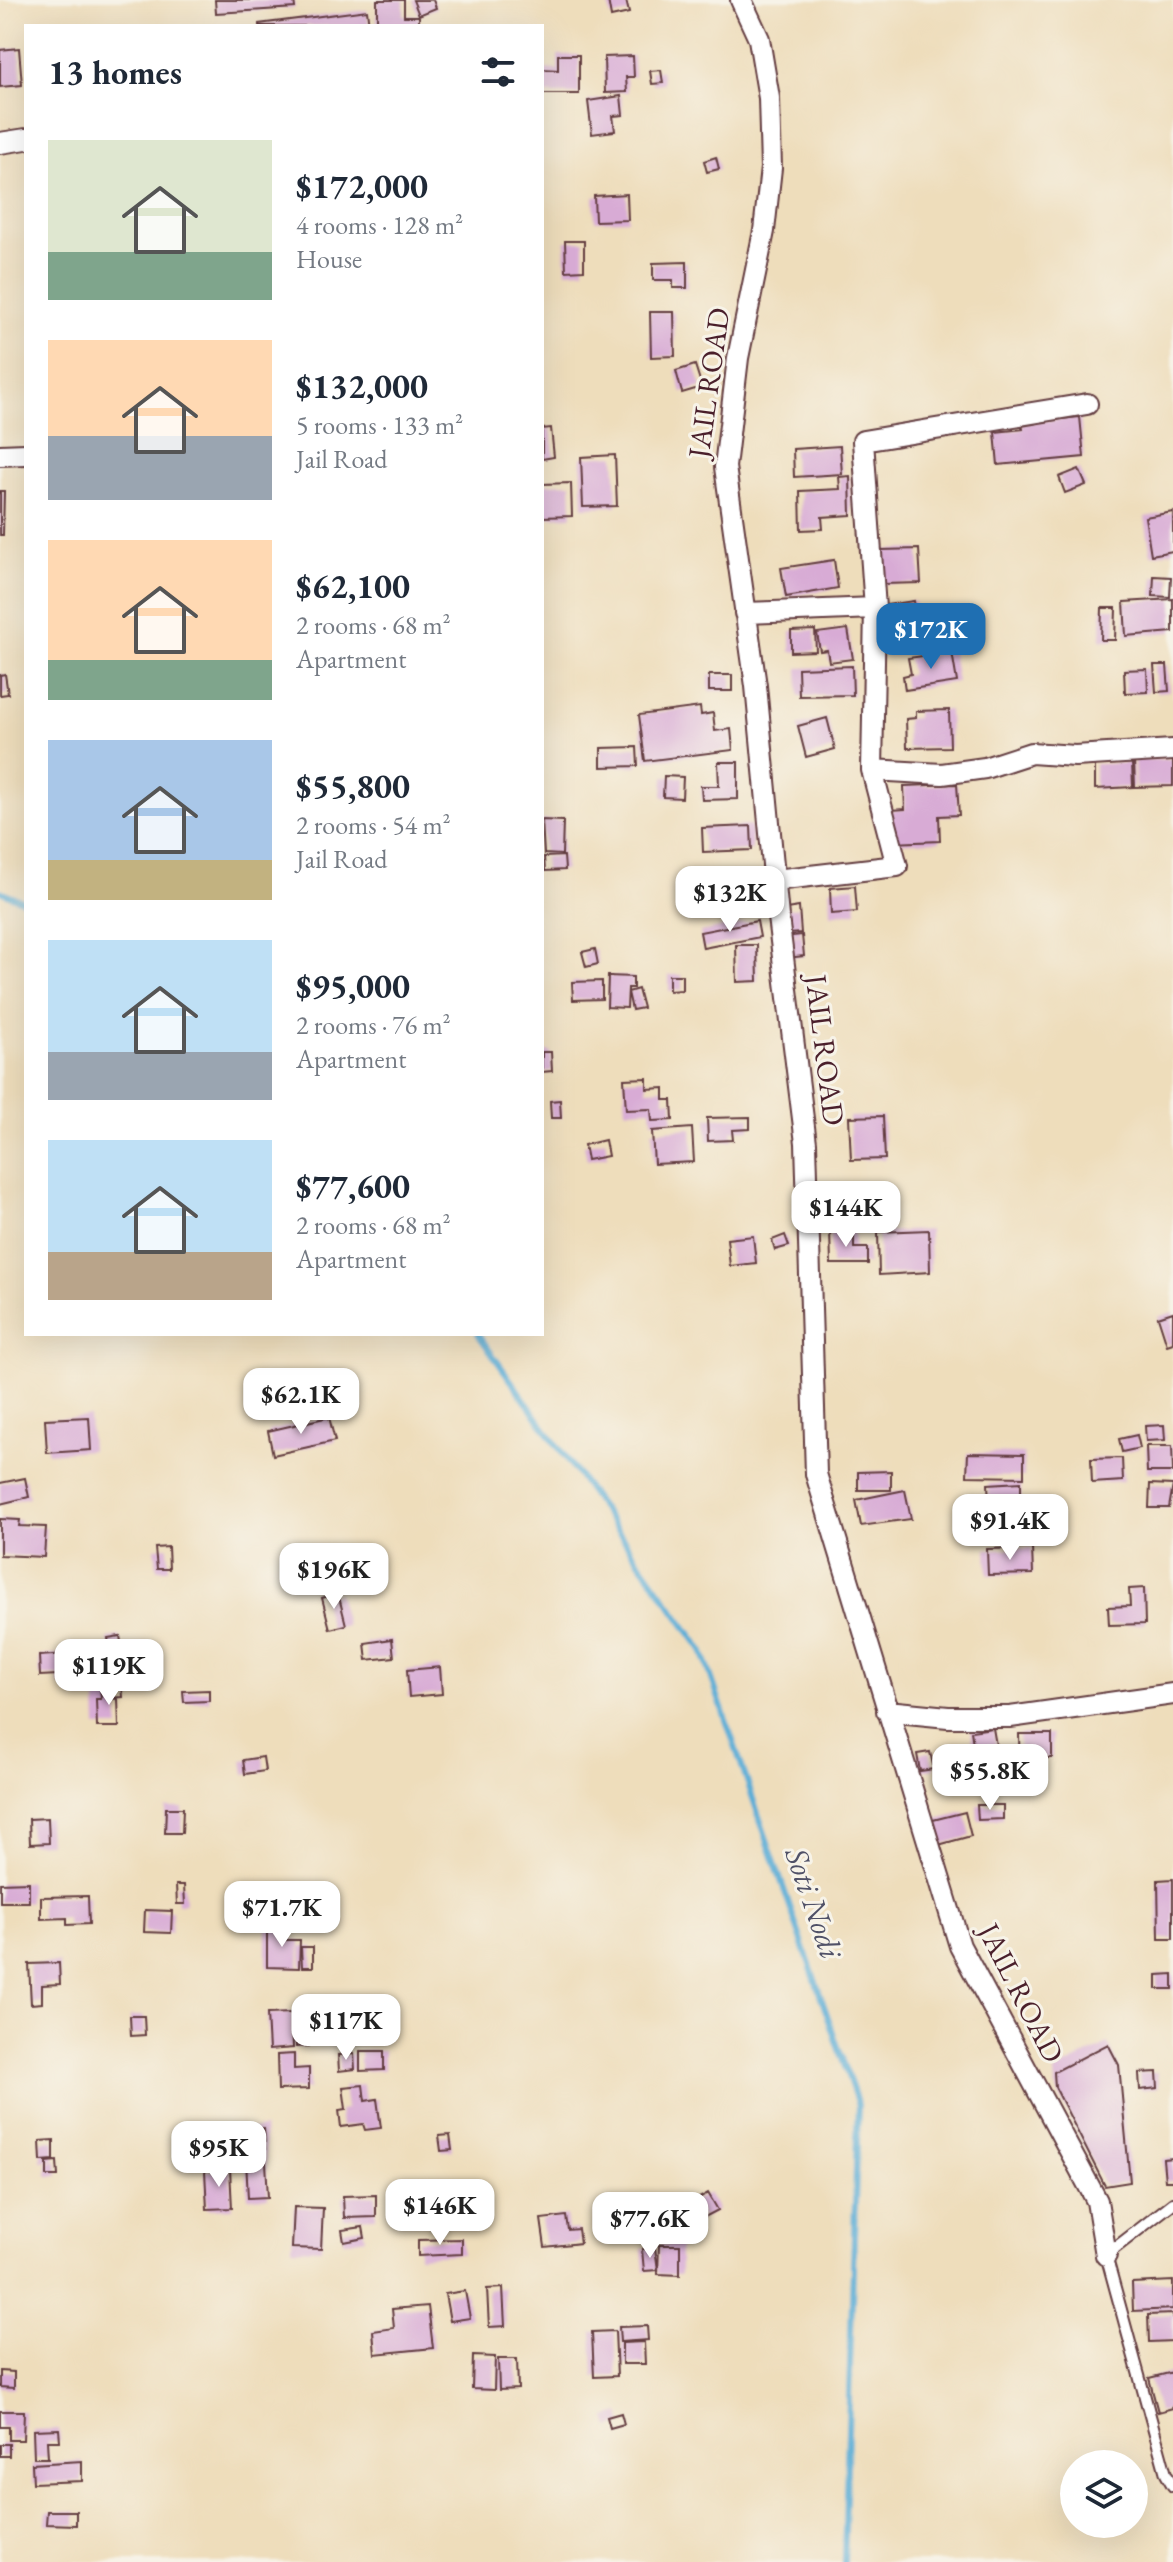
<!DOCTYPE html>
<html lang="en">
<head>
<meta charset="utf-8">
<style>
  :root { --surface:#fff; --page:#f2f2f3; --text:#1f2937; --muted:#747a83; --accent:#1f6fb2 }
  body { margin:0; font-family:"EB Garamond",serif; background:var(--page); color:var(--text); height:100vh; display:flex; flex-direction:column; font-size:30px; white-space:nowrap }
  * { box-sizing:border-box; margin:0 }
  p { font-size:26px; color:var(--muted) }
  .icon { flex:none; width:44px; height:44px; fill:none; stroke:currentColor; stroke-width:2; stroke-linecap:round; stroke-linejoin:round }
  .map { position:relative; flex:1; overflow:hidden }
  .panel { position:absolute; left:24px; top:24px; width:520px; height:1312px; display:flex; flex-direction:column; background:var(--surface); border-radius:0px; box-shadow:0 8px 32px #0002 }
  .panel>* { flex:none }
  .fabs { position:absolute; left:1060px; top:2450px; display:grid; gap:16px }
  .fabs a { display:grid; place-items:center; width:88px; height:88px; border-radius:50%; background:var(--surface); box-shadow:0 8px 32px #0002; font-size:40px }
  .price { position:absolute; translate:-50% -68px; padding:0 18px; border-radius:16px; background:#fff; color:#222; font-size:26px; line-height:52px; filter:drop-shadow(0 2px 4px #0008) }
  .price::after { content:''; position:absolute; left:50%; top:48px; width:24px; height:18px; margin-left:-12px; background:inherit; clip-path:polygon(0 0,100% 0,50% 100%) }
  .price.current { background:var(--accent); color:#fff }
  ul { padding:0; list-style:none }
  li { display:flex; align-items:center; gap:24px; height:200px; padding:0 24px }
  li span { display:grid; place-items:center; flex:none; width:224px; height:160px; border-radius:0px; color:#555 }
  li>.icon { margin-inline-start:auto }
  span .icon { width:96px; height:96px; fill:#fffc; stroke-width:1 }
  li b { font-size:34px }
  h2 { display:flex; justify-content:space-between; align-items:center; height:96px; padding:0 24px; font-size:34px }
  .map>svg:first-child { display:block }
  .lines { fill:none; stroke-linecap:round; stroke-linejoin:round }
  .stream { stroke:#5badd6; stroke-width:6 }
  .building { fill:#d8abd5 }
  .lane-casing { stroke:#633c41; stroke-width:14 }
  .street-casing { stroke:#633c41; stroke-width:24 }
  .lane { stroke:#fff; stroke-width:10 }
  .street { stroke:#fff; stroke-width:20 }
  .labels { text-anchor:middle; stroke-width:6; stroke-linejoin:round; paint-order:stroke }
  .street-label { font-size:30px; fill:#4a1f2b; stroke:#f7f3e8 }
  .water-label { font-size:32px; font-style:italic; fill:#505167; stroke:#f7f3e8 }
</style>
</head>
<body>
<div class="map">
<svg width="1173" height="2562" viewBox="0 0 1173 2562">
  <rect width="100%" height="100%" fill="#f7f3e8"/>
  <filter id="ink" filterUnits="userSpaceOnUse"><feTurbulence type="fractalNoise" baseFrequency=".0125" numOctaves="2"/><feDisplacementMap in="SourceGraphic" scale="16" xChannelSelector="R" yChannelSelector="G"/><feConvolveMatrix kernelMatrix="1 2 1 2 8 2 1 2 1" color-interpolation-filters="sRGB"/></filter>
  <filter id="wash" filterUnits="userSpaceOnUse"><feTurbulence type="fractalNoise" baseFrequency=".006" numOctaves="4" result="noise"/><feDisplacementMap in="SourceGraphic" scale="32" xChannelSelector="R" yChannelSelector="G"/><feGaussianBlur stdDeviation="1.8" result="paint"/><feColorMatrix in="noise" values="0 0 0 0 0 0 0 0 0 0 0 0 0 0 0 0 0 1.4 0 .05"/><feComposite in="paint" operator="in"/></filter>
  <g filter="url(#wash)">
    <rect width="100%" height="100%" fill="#edb"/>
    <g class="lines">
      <path class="stream" d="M0,891L26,902
        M478,1334L702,1650L858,2105L844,2562"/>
    </g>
    <g id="blocks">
      <path class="building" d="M215,0H294L295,8L216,13Z
        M377,0H404V16H419V26H377Z
        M413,0H433L436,8L419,15Z
        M608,0H626L629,13L611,17Z
        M367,10L369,26H259V24Z
        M19,48L22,85L0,87V50Z
        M558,55H579V94H542L543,69L558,70Z
        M633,56L634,77H626L627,92L605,93L604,57Z
        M661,70L663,83L652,84L650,71Z
        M621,96L623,115L613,116L615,131L592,134L588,101Z
        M716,157L719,169L707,172L704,161Z
        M627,194L628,220L595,221L594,196Z
        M565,241H584V270L566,271Z
        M687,262V288H673V280H653V263Z
        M650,312H674L675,356L651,357Z
        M695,365L702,387L682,393L676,371Z
        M1080,417L1084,457L998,465L995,432L1023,429L1022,423Z
        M551,428L554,457L542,459V429Z
        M840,446L842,474L794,477L793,449Z
        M615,455L617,506L583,507L581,457Z
        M1079,469L1086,485L1065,493L1059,477Z
        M850,476L851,515L822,517L823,529L801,530L800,491L840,489L839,477Z
        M571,483L572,516L542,517V484Z
        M0,491H4L3,535H0Z
        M1173,512V551L1151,555L1145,517Z
        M919,549L921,583L883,584L881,550Z
        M834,560L838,588L786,597L781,568Z
        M1154,576L1171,577L1170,597L1153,596Z
        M1173,599V632L1126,636L1124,602Z
        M914,601L917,621L889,625L886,605Z
        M1102,608H1116L1115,640H1101Z
        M848,629L853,659L829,662L827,650L820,651L817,633Z
        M815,630L816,651L791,652V631Z
        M952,652L957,682L905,690L903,676L911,674L908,658Z
        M1154,665H1167L1169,691L1156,692Z
        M852,666L853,695L799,696L798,668Z
        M1147,669L1148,692L1125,693L1124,670Z
        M5,674L8,694L0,695V675Z
        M709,675H732V691H709Z
        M700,707L701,715L713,713L715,731L731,729L733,750L645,761L639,715Z
        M949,710L950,747L907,748L906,719L916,718V711Z
        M827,718L835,749L806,757L798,726Z
        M637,747L638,766L601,767V748Z
        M1173,759V786L1135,787L1134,760Z
        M718,762H738V799L702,800L701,786H719Z
        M1132,763L1133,787L1095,789V764Z
        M664,776L683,777L682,798L663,797Z
        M957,784L959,815L939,816L940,841L892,843L891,810L905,809L904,786Z
        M542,820L563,821L562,855L544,854Z
        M751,826L752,850L703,852L702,828Z
        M564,856L565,870L545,871L544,857Z
        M855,886L857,912L831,914L830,888Z
        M799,907L801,933L788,934L786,909Z
        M757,921L760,937L703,948L700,932Z
        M802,935L804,956L786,958L783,937Z
        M736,945H757L758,981L737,982Z
        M595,949L598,964L586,967L582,952Z
        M669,975H682V990L669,991Z
        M608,976L633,977V988H628L627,1008L607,1007Z
        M602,981V999L573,1000L572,982Z
        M638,989L643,1008L632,1010L628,992Z
        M542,1052H551L552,1071L542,1072Z
        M647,1078V1089L664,1088V1100H672L673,1120L652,1121L651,1109L626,1110L624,1079Z
        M560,1100L561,1118H551L550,1101Z
        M883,1116L885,1159L851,1160L849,1117Z
        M750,1117V1129L732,1130L733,1140L708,1141L707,1118Z
        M692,1128L694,1162L654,1164L652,1131Z
        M605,1140L608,1156L587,1160L584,1145Z
        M830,1230H854V1248H868V1264H831Z
        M929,1230L930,1272L879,1275L878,1232Z
        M785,1235L789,1246L775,1250L772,1240Z
        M753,1236L756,1263L730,1266L727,1239Z
        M1173,1312V1343L1167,1345L1158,1317Z
        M89,1417L91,1450L47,1453L45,1419Z
        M329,1417L335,1441L273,1455L268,1431Z
        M1164,1425L1165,1440L1146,1441L1145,1426Z
        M1137,1435L1140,1448L1122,1452L1119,1439Z
        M1146,1446H1172L1173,1472H1147Z
        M968,1453L1024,1454V1477L967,1476Z
        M1122,1458L1123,1481L1092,1483L1091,1459Z
        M891,1471V1490H858V1472Z
        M25,1478L29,1497L0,1504V1483Z
        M1021,1482V1500L989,1502L988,1484Z
        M1150,1484L1173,1485L1169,1508H1149Z
        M905,1490L911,1519L861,1526L856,1500Z
        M0,1519L20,1520L19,1526L46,1527L44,1557L0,1555Z
        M168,1547L169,1569H157L155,1548Z
        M1032,1548L1033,1574L988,1575L987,1549Z
        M1144,1588L1145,1624L1109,1625L1108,1607L1130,1606L1129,1589Z
        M338,1593L346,1625L330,1629L322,1598Z
        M120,1636L125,1664L113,1667L108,1638Z
        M392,1639L394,1657L367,1660L365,1643Z
        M67,1654L68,1674H75L76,1685L59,1686L58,1675L40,1676L39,1656Z
        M440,1667L442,1694L409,1697L407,1670Z
        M122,1685L123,1697L107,1698L118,1699L119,1727H97L96,1699H101L100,1687Z
        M209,1690V1701L184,1702L183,1691Z
        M993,1728L1003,1785L980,1789L971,1731Z
        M1019,1734H1052V1758H1041V1775L1020,1776Z
        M930,1752L934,1769L920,1771L917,1754Z
        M263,1757L265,1771L245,1774L243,1760Z
        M977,1805H1003V1819L978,1820Z
        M166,1808H183L182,1833H165Z
        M965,1812L971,1836L931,1847L925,1822Z
        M48,1818L49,1843L30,1844L29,1819Z
        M1173,1879V1939H1159L1158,1880Z
        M29,1882V1902H0V1883Z
        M176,1885H184L185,1904H177Z
        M88,1896L89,1924L67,1925V1918L41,1919V1897Z
        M145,1910L172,1911L171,1933L144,1932Z
        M267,1927H285V1940H300L299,1968L267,1967Z
        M301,1947H313V1967H302Z
        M59,1963L60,1984L42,1985V2003L31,2004L29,1964Z
        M1173,1974V1989H1157V1975Z
        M292,2013L293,2048L269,2050L267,2014Z
        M130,2016H144L145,2035L131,2036Z
        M296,2031H307L308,2046L296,2047Z
        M1108,2044L1119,2065L1130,2182L1105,2186L1055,2087L1054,2072Z
        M360,2051H384V2070L360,2071Z
        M294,2054V2069L309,2068V2089L278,2090L277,2055Z
        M354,2054L355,2069L339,2071L338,2055Z
        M1157,2072L1158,2088L1140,2090L1139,2073Z
        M363,2085L365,2101L377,2099L381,2128L365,2130L363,2124L341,2127L339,2110L346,2109L343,2087Z
        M264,2128L268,2197L248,2198L246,2160H233V2144L242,2143L241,2130Z
        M450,2135L452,2150L441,2151L439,2136Z
        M54,2140V2160L41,2161L40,2141Z
        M1173,2158V2181H1165L1163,2159Z
        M57,2161L58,2176H47V2162Z
        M230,2169L232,2208L207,2209L205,2171Z
        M708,2193L718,2210L703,2218L694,2201Z
        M376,2195V2217L344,2218L343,2196Z
        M641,2204V2221L625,2222V2205Z
        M294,2207L323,2208L321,2249L292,2248Z
        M604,2215H619L618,2234H603Z
        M566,2216L568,2230L578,2229L580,2243L545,2247L541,2219Z
        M363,2227L365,2238L344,2242L342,2230Z
        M462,2239V2254L418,2256V2240Z
        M659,2245H680V2275L658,2274Z
        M655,2248L658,2270L644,2271L642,2249Z
        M1173,2281V2309L1133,2311L1132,2283Z
        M503,2288L505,2326L489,2327L487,2289Z
        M465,2291L470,2318L450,2321L445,2294Z
        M428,2306L433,2348L375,2354L373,2331L394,2328L392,2309Z
        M1173,2314V2341L1149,2342L1148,2315Z
        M647,2326L648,2340L620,2342L619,2327Z
        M615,2331L617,2376L594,2377L592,2332Z
        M644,2342L645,2364H622V2343Z
        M473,2356L495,2357L494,2390L472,2389Z
        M498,2359H517L518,2389L499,2390Z
        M0,2371L14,2372V2388L0,2387Z
        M1173,2372V2408L1158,2412L1149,2378Z
        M0,2411H24L23,2440H9V2427H0Z
        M621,2413L624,2424L610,2428L607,2417Z
        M59,2429L60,2441H47L48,2458H34L33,2430Z
        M0,2444H9V2456H0Z
        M82,2461V2481L33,2483L32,2464Z
        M47,2511H76V2525L46,2524Z"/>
    </g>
  </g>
  <g filter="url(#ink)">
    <use href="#blocks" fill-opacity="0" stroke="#633c41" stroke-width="2"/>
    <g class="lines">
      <g class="lane-casing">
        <path id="lane" d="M1173,2203L1106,2255L1166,2474L1173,2486"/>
      </g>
      <g class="street-casing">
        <path id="street" d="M741,0L759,39L769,98L771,168L764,231L738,358L725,467L756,686L778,917L806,1143L816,1474L960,1946L1097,2201L1106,2255
          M0,143L26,139
          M0,455L26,454
          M745,613L875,608
          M872,770L942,774L985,768L1031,753L1075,756L1173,750
          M775,880L897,866L872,770L875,608L863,441L1087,404
          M887,1711L948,1717H1010L1173,1694"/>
      </g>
      <use href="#lane" class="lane"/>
      <use href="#street" class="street"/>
    </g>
  </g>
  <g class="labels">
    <g class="street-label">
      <text transform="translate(709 383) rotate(-82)" y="10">JAIL ROAD</text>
      <text transform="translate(825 1050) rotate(83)" y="10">JAIL ROAD</text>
      <text transform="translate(1021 1993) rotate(63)" y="10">JAIL ROAD</text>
    </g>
    <g class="water-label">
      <text transform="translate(814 1903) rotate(71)" y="11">Soti Nodi</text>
    </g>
  </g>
</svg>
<div class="fabs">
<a><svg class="icon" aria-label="layers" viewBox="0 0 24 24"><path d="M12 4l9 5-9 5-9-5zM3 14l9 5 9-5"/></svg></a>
</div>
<b class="price current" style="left:931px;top:671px">$172K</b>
<b class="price" style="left:730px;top:934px">$132K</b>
<b class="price" style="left:846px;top:1249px">$144K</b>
<b class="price" style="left:301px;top:1436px">$62.1K</b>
<b class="price" style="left:1010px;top:1562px">$91.4K</b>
<b class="price" style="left:334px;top:1611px">$196K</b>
<b class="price" style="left:109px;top:1707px">$119K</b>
<b class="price" style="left:990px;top:1812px">$55.8K</b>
<b class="price" style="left:282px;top:1949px">$71.7K</b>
<b class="price" style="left:346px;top:2062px">$117K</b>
<b class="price" style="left:219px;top:2189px">$95K</b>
<b class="price" style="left:440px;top:2247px">$146K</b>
<b class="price" style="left:650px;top:2260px">$77.6K</b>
<section class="panel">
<h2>13 homes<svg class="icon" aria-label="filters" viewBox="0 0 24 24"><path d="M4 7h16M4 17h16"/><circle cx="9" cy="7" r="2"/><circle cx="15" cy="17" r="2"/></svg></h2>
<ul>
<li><span style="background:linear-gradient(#dfe7d0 70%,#7fa58c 0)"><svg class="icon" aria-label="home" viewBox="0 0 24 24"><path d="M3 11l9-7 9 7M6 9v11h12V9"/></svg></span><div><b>$172,000</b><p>4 rooms · 128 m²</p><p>House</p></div></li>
<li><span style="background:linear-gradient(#ffd9b3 60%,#9aa5b1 0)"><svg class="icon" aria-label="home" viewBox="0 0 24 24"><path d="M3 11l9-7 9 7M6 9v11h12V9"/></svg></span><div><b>$132,000</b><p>5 rooms · 133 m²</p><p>Jail Road</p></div></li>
<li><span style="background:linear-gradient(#ffd9b3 75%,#7fa58c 0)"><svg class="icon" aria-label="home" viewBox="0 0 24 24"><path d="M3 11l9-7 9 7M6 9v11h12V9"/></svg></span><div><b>$62,100</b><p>2 rooms · 68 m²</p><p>Apartment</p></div></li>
<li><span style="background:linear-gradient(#a9c7e8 75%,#c2b280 0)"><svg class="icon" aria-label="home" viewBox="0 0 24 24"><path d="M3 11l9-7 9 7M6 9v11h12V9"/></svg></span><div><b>$55,800</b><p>2 rooms · 54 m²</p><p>Jail Road</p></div></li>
<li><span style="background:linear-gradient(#bfe0f5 70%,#9aa5b1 0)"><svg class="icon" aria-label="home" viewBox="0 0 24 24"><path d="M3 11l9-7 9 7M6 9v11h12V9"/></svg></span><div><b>$95,000</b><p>2 rooms · 76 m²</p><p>Apartment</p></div></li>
<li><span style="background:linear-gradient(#bfe0f5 70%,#b9a48a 0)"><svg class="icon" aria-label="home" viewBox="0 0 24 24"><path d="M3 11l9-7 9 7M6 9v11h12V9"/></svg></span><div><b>$77,600</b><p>2 rooms · 68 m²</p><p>Apartment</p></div></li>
</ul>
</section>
</div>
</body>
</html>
